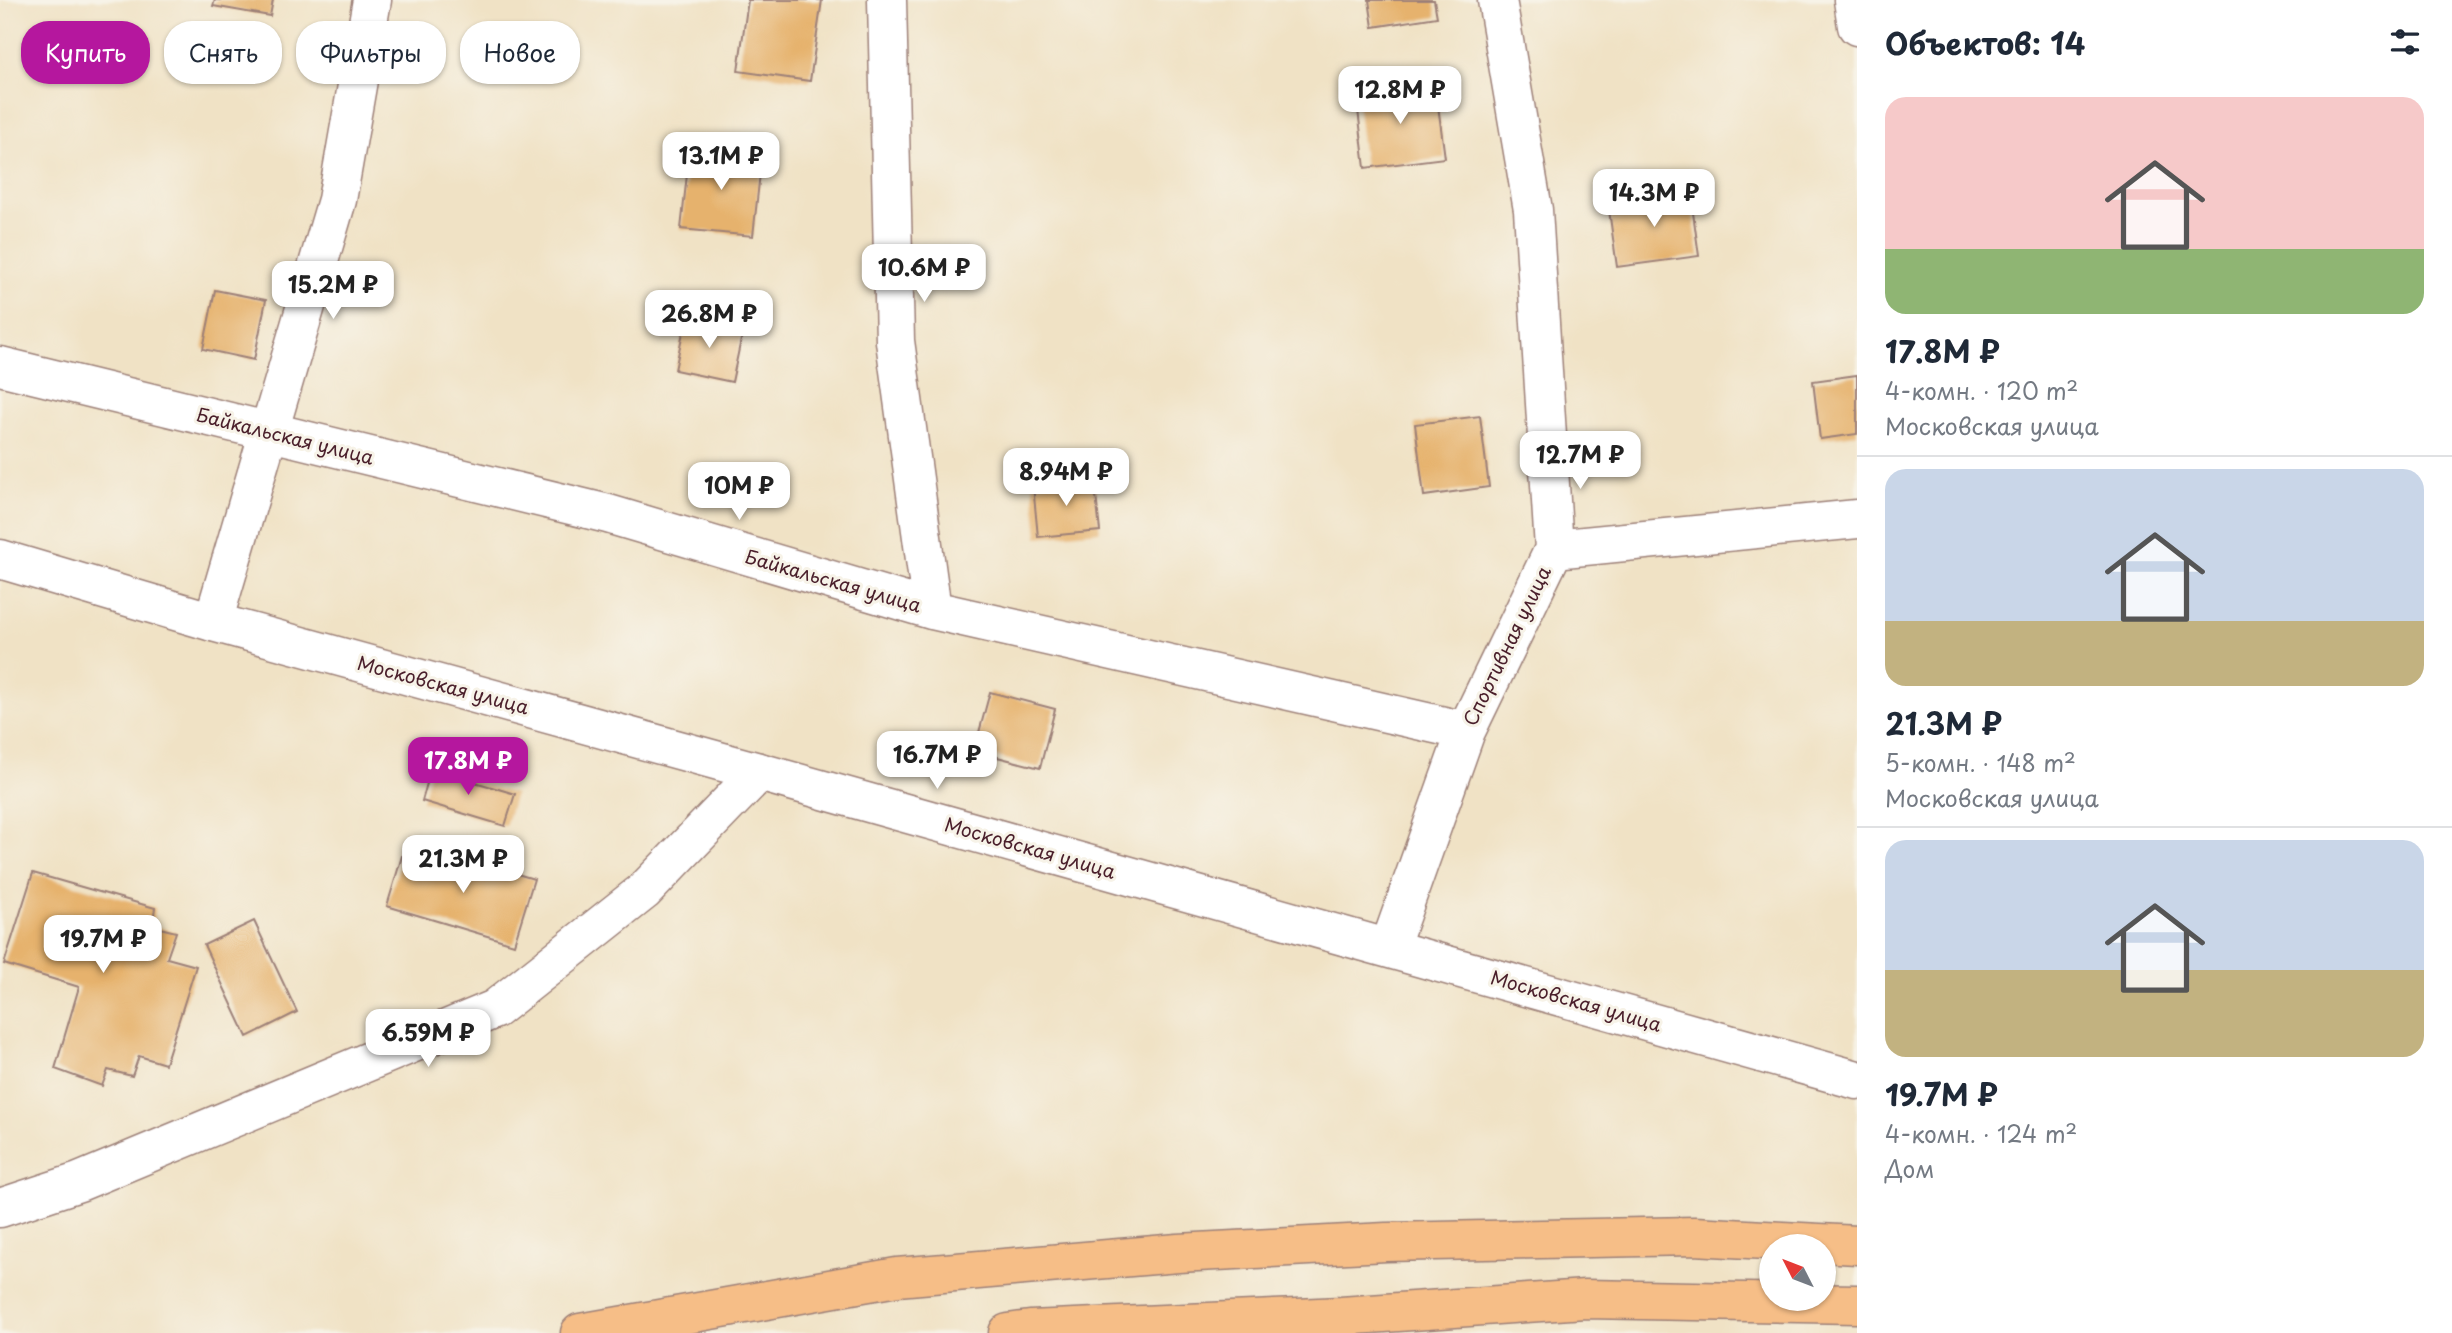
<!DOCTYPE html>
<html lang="ru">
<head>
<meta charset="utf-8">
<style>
  :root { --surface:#fff; --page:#f6f6f7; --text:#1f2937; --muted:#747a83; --line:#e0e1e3; --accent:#b5179e }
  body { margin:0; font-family:"Playpen Sans",sans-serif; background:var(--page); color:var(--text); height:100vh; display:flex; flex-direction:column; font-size:26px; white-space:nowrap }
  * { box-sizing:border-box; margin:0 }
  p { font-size:23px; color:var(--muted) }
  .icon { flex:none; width:38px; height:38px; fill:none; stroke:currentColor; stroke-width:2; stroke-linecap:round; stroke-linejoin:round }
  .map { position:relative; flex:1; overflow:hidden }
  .drawer { display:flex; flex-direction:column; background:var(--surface); width:595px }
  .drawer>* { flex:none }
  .top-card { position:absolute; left:21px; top:21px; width:665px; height:63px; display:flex; gap:14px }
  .needle { width:46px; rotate:312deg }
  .tools { position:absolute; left:1759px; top:1234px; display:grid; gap:14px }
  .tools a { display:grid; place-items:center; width:77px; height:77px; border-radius:50%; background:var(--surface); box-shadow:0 2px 5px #0004; font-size:35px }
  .price { position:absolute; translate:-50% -60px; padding:0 16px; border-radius:14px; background:#fff; color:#222; font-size:23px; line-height:46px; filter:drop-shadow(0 2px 4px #0008) }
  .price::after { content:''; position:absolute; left:50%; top:42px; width:21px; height:16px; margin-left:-10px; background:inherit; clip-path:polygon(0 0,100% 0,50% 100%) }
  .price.current { background:var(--accent); color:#fff }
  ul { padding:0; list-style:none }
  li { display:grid; align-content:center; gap:14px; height:371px; padding:0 28px }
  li+li { border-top:2px solid var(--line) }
  li span { display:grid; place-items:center; height:217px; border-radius:21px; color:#555 }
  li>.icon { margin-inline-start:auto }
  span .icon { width:126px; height:126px; fill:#fffc; stroke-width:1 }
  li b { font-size:30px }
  h2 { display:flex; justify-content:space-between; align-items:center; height:84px; padding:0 28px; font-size:30px }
  .tag { padding:0 24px; border-radius:28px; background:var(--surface); box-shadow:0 2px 5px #0004; font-size:24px; line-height:63px }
  .tag.current { background:var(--accent); color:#fff }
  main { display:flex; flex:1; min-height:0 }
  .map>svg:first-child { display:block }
  .building { fill:#e6b26d }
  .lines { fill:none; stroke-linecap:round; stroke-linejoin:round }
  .minor-casing { stroke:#9d8078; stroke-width:41 }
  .tertiary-casing { stroke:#9d8078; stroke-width:41 }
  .trunk-casing { stroke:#9d8078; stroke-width:41 }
  .minor { stroke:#fff; stroke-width:38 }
  .tertiary { stroke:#fff; stroke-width:38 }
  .trunk { stroke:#f6be87; stroke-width:38 }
  .labels { text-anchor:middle; stroke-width:6; stroke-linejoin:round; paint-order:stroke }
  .street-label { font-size:19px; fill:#4a1f2b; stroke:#f7f3e8 }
</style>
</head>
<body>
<main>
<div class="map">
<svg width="1857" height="1333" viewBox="0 0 1857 1333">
  <rect width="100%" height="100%" fill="#f7f3e8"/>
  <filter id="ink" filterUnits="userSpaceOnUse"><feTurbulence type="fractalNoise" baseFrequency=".0143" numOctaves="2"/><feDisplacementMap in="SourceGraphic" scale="14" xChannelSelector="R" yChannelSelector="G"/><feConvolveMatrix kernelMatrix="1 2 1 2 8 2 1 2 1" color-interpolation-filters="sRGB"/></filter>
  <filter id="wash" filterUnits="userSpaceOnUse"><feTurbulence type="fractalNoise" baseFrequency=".00686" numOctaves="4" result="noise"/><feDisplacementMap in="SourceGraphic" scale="28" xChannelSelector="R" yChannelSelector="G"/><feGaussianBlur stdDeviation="1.57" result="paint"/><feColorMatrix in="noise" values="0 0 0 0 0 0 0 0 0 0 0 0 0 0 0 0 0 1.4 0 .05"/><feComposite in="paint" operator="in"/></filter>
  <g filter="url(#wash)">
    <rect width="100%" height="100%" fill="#f0e2c5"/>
    <g id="blocks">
      <path class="building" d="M215,0H273L270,16L213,6Z
        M748,0H822L810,81L738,71Z
        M1369,0H1434L1437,17L1373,27Z
        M1435,83L1445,158L1365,168L1356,93Z
        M690,147L762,155L753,236L681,229Z
        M1690,191L1699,256L1617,267L1608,203Z
        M215,290L266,300L254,360L203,349Z
        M686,318L743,330L732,382L675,370Z
        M1857,375V434L1820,439L1813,381Z
        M1480,416L1489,487L1424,496L1415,424Z
        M1094,478L1100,531L1038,537L1033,485Z
        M990,692L1055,709L1040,768L974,751Z
        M431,769L515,794L505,826L422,801Z
        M436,850L534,879L514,944L387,906L402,856L432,865Z
        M33,873L155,908L152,926L176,932L167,958L196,966L165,1064L139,1056L132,1076L108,1070L102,1086L55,1069L79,987L4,964Z
        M254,921L297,1012L247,1037L204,945Z"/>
    </g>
  </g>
  <g filter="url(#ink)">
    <use href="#blocks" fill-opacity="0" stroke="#9d8078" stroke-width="2"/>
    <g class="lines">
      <g class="minor-casing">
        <path id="minor" d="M887,0L895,341L932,610
          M1853,0L1857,26
          M0,366L608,514L932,610L1466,731
          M1554,549L1857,519
          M213,622L337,200L372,0
          M1389,948L1466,731L1554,549L1533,210L1497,0
          M0,1208L79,1182L495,1009L644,891L759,772"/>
      </g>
      <g class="tertiary-casing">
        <path id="tertiary" d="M0,559L213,622L759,772L1857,1080"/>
      </g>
      <g class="trunk-casing">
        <path id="trunk" d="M580,1333L897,1277L1178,1253L1386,1242L1694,1236L1857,1245
          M1008,1333L1030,1330L1341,1316L1585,1299L1857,1304"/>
      </g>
      <use href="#minor" class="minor"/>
      <use href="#tertiary" class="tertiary"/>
      <use href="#trunk" class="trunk"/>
    </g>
  </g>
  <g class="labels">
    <g class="street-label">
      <text transform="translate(285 436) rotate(14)" y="7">Байкальская улица</text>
      <text transform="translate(833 581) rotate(16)" y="7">Байкальская улица</text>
      <text transform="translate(1507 646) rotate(-64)" y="7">Спортивная улица</text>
      <text transform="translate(443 685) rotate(15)" y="7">Московская улица</text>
      <text transform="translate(1030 848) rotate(16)" y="7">Московская улица</text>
      <text transform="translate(1576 1001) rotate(16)" y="7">Московская улица</text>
    </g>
  </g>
</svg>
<div class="tools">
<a><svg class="needle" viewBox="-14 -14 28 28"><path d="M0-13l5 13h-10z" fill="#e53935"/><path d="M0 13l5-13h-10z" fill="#747a83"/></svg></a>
</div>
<b class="price" style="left:1400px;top:126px">12.8M ₽</b>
<b class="price" style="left:721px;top:192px">13.1M ₽</b>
<b class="price" style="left:1654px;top:229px">14.3M ₽</b>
<b class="price" style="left:924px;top:304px">10.6M ₽</b>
<b class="price" style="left:333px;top:321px">15.2M ₽</b>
<b class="price" style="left:709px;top:350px">26.8M ₽</b>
<b class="price" style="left:1580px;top:491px">12.7M ₽</b>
<b class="price" style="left:1066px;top:508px">8.94M ₽</b>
<b class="price" style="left:739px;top:522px">10M ₽</b>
<b class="price" style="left:937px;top:791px">16.7M ₽</b>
<b class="price current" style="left:468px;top:797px">17.8M ₽</b>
<b class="price" style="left:463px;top:895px">21.3M ₽</b>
<b class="price" style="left:103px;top:975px">19.7M ₽</b>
<b class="price" style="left:428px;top:1069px">6.59M ₽</b>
<div class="top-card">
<a class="tag current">Купить</a>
<a class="tag">Снять</a>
<a class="tag">Фильтры</a>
<a class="tag">Новое</a>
</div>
</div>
<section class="drawer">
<h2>Объектов: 14<svg class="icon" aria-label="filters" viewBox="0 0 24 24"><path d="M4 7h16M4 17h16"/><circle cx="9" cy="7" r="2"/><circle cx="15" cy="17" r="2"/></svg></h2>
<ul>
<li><span style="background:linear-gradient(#f6c9c9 70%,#8fb573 0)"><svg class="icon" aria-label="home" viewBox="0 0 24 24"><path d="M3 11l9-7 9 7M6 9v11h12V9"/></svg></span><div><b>17.8M ₽</b><p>4-комн. · 120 m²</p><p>Московская улица</p></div></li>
<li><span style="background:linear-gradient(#c9d6e8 70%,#c2b280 0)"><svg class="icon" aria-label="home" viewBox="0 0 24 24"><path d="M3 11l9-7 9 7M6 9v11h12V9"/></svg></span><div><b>21.3M ₽</b><p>5-комн. · 148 m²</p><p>Московская улица</p></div></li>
<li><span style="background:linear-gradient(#c9d6e8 60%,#c2b280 0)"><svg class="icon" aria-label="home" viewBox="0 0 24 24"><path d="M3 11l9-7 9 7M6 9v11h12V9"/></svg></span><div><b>19.7M ₽</b><p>4-комн. · 124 m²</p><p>Дом</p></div></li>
</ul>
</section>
</main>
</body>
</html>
